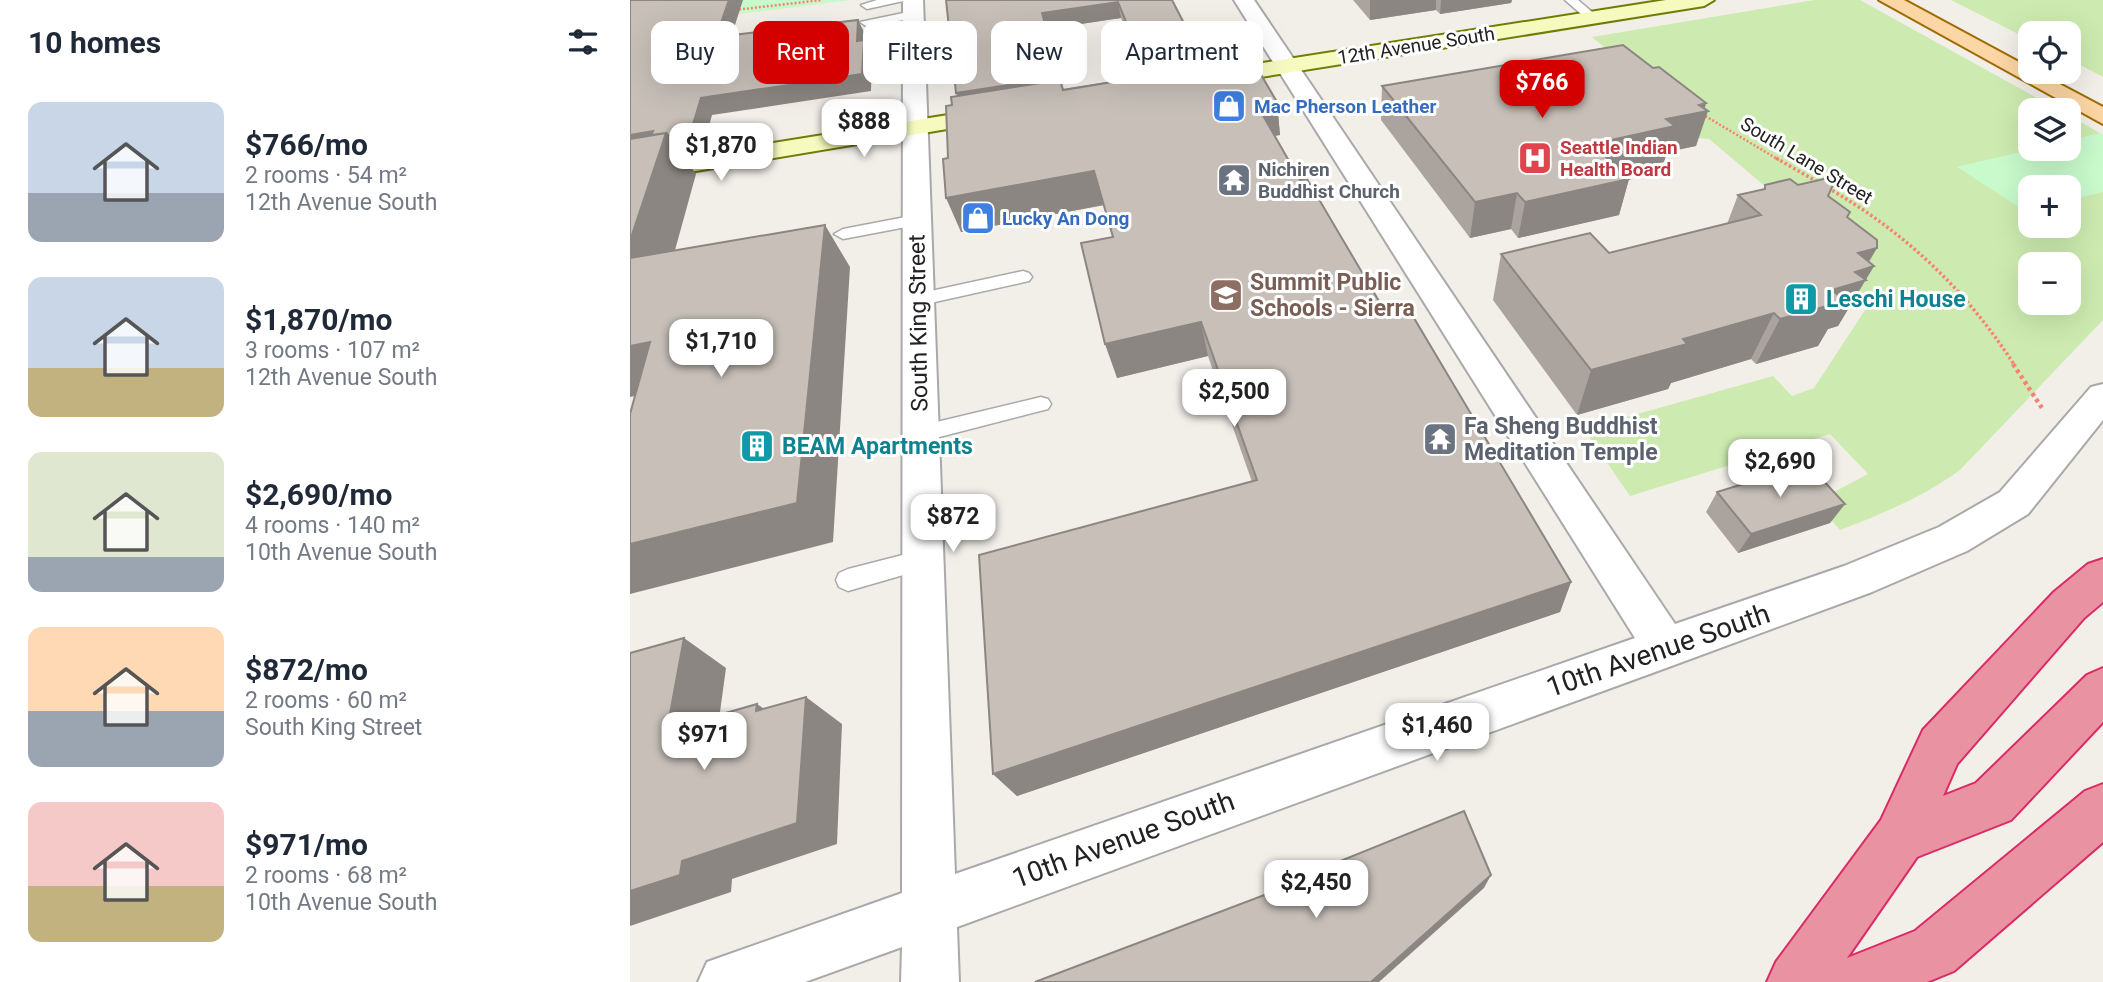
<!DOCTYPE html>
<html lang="en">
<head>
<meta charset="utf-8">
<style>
  :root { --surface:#fff; --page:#f6f6f7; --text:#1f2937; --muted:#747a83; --accent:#d40000 }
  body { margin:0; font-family:Roboto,sans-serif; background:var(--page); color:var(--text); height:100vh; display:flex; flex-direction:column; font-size:26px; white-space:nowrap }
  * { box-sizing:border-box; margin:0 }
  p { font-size:23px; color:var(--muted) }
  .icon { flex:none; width:38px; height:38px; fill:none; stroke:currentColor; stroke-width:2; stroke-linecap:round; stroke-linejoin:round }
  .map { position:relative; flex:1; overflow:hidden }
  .side { display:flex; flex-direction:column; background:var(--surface); width:630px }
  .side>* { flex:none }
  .guide { position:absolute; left:21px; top:21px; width:665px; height:63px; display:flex; gap:14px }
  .buttons { position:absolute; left:1388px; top:21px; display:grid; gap:14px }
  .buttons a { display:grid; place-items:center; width:63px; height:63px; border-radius:14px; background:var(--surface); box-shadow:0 7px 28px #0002; font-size:35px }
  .price { position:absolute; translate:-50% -60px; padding:0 16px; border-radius:14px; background:#fff; color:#222; font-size:23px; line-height:46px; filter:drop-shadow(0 2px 4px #0008) }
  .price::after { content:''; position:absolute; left:50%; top:42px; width:21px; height:16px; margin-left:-10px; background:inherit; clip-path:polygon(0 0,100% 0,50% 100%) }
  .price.on { background:var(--accent); color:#fff }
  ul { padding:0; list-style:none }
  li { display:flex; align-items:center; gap:21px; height:175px; padding:0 28px }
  li span { display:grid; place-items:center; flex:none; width:196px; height:140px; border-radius:14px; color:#555 }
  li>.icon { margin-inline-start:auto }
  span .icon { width:84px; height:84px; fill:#fffc; stroke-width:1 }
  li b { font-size:30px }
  h2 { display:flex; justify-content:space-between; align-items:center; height:84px; padding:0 28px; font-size:30px }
  .tag { padding:0 24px; border-radius:14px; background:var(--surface); box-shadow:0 7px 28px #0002; font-size:24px; line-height:63px }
  .tag.on { background:var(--accent); color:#fff }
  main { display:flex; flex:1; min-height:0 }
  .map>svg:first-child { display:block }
  .grass { fill:#cdebb0; fill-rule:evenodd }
  .park { fill:#c8facc }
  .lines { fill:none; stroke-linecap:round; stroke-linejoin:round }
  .service-casing { stroke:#a9a9a9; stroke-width:3 }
  .minor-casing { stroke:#a9a9a9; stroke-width:4 }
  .secondary-casing { stroke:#707d05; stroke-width:4 }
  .primary-casing { stroke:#a06b00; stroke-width:4 }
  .motorway-casing { stroke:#dc2a67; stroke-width:4 }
  .path-far2 { stroke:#fa8072; stroke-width:2.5; stroke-dasharray:2 2; stroke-linecap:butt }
  .path-far1 { stroke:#fa8072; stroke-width:3.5; stroke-dasharray:2.5 2.5; stroke-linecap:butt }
  .path { stroke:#fa8072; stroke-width:4.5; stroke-dasharray:3.5 3.5; stroke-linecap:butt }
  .service { fill:#fff; fill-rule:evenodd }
  .minor { fill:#fff; fill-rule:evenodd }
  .secondary { fill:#f7fabf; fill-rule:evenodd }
  .primary { fill:#fcd6a4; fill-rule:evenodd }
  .motorway { fill:#e892a2; fill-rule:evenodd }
  .wall { fill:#aba49e; fill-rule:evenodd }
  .shaded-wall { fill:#8b8681 }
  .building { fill:#c7bfb8; stroke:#8b8681; stroke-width:2 }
  .labels { text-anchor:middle; stroke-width:6; stroke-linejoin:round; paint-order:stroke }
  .far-street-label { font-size:19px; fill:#222; stroke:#fff }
  .far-shop-label { font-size:19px; font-weight:bold; fill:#366cbe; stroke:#fff; text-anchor:start }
  .far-health-label { font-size:19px; font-weight:bold; fill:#be3a42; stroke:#fff; text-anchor:start }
  .far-worship-label { font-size:19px; font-weight:bold; fill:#5b616d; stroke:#fff; text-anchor:start }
  .education-label { font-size:23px; font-weight:bold; fill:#785e54; stroke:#fff; text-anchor:start }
  .culture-label { font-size:23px; font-weight:bold; fill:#0d838f; stroke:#fff; text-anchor:start }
  .street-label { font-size:23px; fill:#222; stroke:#fff }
  .worship-label { font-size:23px; font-weight:bold; fill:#5b616d; stroke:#fff; text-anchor:start }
  .near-street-label { font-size:28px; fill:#222; stroke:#fff }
</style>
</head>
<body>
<main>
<section class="side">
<h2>10 homes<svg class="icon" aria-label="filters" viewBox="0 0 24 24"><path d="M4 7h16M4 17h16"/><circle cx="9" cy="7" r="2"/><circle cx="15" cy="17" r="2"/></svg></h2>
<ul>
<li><span style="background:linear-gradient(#c9d6e8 65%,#9aa5b1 0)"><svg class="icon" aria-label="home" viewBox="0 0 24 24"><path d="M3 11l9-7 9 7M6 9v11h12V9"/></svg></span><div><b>$766/mo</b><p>2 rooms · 54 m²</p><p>12th Avenue South</p></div></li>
<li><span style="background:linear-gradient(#c9d6e8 65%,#c2b280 0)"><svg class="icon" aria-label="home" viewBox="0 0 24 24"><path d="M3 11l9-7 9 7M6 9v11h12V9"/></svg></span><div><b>$1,870/mo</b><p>3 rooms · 107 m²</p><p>12th Avenue South</p></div></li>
<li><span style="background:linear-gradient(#dfe7d0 75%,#9aa5b1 0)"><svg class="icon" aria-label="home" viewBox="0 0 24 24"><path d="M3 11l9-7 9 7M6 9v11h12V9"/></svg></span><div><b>$2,690/mo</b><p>4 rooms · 140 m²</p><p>10th Avenue South</p></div></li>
<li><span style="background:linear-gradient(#ffd9b3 60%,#9aa5b1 0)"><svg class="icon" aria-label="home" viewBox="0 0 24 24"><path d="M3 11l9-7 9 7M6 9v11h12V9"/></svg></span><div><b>$872/mo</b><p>2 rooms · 60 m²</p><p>South King Street</p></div></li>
<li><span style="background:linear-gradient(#f6c9c9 60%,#c2b280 0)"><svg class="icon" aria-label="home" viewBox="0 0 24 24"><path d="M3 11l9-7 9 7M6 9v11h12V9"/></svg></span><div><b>$971/mo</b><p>2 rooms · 68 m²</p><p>10th Avenue South</p></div></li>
</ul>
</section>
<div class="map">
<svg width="1473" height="982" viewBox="0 0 1473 982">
  <rect width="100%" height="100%" fill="#f2efe9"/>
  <path class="grass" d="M1184,0H1230L1429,110H1400V149H1438L1439,115L1473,135V320L1330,470C1293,497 1252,514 1210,530L1185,502L1238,474L1200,434L1000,496L954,429L1143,376L1162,396L1184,388L1239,304L1193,240L1136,187L1079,139L1066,138L1020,100L1002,70L962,37ZM1400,187H1438V226H1400ZM1400,264H1438V303H1400Z
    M1321,0H1473V77L1439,59L1438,33H1400V40Z"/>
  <path class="park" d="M71,0H221L0,28V9Z
    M1470,133L1473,135V192L1439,200L1438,187H1400V210L1395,211L1327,167L1403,149H1438L1439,140Z"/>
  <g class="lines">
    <g class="service-casing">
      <path id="service" d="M247,0H278L237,9L231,5Z
        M935,0H948L968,17L958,20Z
        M283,11L287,12V18L236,26L230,22Z
        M286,215L292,216V224L213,239L204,234L213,229Z
        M393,271L399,273L402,277L399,281L287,306L278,300L287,294Z
        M411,397L418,399L421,404L418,409L290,442L282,440L279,434L282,428L290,426Z
        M292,550L301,553L304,560L301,567L218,591L209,587L206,580L209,573L218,569Z"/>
    </g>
    <g class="minor-casing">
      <path id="minor" d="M273,0H293L325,874L1005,638L604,0H624L1045,624L1214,566L1309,527L1370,492L1461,387L1473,384V420L1398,514L1337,551L1242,592L1036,668L327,927L329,982H271L272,947L175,982H68L77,962L272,893Z"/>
    </g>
    <g class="secondary-casing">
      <path id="secondary" d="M1036,0H1084L1074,6L575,86L564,79L575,72Z
        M368,107L377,109L380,114L377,119L0,182V166Z"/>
    </g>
    <g class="primary-casing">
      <path id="primary" d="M1249,0H1274L1400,68V72H1407L1473,107V124Z"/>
    </g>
    <g class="motorway-casing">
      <path id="motorway" d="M1473,559V602L1454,618L1327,764L1313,796L1346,783L1457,675L1473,668V722L1381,820L1287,857L1217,958L1285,931L1455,791L1473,784V842L1324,971L1297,982H1137L1146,962L1251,820L1293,730L1424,592L1458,564Z"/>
    </g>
    <path class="path-far2" d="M105,10L192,0
      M1072,114L1149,160"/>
    <path class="path-far1" d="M1146,158L1191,184
      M1198,188C1276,233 1336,290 1385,366"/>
    <path class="path" d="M1383,364L1412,408"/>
    <use href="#service" class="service"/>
    <use href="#minor" class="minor"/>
    <use href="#secondary" class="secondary"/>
    <use href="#primary" class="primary"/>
    <use href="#motorway" class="motorway"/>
  </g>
  <path class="wall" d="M316,0H542L561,47L518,76L647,102L650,135L644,136L670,180L753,308L941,582L930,612L387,796L363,774L622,482L578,356L487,378L483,237L474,205L331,232L318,158L322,105L327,96ZM491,18L515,76L433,89L417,29Z
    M723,0H882L881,3L810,14L806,10L740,20Z
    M752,86L1075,109L1066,146L1037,152L1034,162L991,171L999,179L989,215L888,238L881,229L840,238L751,120Z
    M1135,185H1168L1198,196L1217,217L1247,248L1239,262L1244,266L1208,326L1198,329L1188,346L1126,364L1121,359L1041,383L1038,389L947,415L863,300L871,254L979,253L1097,224L1108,195L1134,189Z
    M1087,492L1215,504L1200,523L1108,553L1076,512Z"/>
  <path class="shaded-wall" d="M99,0H113L96,53L86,37Z
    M740,0H806V10L740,20Z
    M811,0H882L881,3L810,14Z
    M488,2L491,18L417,29L435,94L332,110L326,93L412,13Z
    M228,20L236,36V43L242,56L241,91L82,115L72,152L52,155L66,174L31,301L0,265V135L23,131L36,133L71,98L227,41Z
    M558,31L561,47L516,77L512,61Z
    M647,102L650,135L631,138L627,105Z
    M1076,103L1074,112L1078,111L1066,146L1037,152L1034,162L985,172L999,179L989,215L888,238L895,202L976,141L1036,119L1069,105Z
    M464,171L474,205L331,232L316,198Z
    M887,193L881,229L840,238L845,202Z
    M195,225L220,267L203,542L0,594V544Z
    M1247,248L1234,269L1244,266L1208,326L1198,329L1188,346L1126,364L1150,319L1202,290L1228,253Z
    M1144,313L1121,359L1041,383L1038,389L947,415L961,370L1053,339Z
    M571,322L578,356L487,378L475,344Z
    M20,342L59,384L0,397V346Z
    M1215,504L1200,523L1108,553L1121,534Z
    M941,582L930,612L387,796L363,774Z
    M54,638L96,668L84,756L37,730Z
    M176,697L212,724L207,844L102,879L101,892L0,926V891Z
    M127,704L167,731L126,711Z
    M861,875L854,888L749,982H741Z"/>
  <path class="building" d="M0,0H99L86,37L228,20L227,41L234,40L232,74L71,98L60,134L40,137L36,133L21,135L23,131L0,135Z
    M316,0H542L558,31L512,61L488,2L412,13L430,77L326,93Z
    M993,45L1023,68L1029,67L1076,103L1069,105L1078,111L1036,119L1045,126L976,141L990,154L976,157L999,179L895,202L887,193L845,202L752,86Z
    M622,59L647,102L627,105L670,180L677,179L753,308L775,303L941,582L363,774L349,555L627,480L571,322L475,344L451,243L483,237L464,171L316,198L313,159L318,158L316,106L322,105L321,97L430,80L433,90Z
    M36,133L0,241V139Z
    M1207,176L1198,196L1220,212L1217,217L1247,240V248L1228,253L1244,266L1225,272L1236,280L1202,290L1215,301L1150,319L1144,313L1053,339L1057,344L961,370L871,254L960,233L979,253L1131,215L1108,195L1135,189V185L1160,179L1168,185Z
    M195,225L167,503L0,544V414L20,342L0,346V258Z
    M1178,464L1215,504L1121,534L1087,492Z
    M54,638L37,730L127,704L126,711L176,697L167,823L52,861L50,875L0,891V653Z
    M834,811L861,875L741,982H405L674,880L673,876Z"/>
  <defs>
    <g id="shop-square" transform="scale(1.75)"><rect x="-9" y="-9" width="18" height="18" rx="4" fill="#3f7fe0" stroke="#fff"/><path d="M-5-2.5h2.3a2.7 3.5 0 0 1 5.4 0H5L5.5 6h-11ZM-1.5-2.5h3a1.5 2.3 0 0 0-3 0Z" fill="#fff"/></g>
    <g id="hospital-square" transform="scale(1.75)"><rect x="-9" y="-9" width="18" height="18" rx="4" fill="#e0444e" stroke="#fff"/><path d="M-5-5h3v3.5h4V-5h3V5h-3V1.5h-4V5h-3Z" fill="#fff"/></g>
    <g id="temple-square" transform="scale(1.75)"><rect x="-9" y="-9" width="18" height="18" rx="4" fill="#6b7280" stroke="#fff"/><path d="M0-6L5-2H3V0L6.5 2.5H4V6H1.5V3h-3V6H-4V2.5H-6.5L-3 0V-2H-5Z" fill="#fff"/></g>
    <g id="school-square" transform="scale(1.75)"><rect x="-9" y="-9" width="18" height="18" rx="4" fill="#8d6e63" stroke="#fff"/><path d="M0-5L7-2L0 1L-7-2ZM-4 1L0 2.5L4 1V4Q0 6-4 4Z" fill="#fff"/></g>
    <g id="building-square" transform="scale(1.75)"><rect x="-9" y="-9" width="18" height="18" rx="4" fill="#0f9aa8" stroke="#fff"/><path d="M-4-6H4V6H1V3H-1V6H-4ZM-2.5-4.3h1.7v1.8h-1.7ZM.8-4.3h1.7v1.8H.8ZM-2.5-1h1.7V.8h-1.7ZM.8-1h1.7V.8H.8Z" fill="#fff"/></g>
  </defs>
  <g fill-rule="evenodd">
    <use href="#shop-square" x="599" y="106"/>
    <use href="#hospital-square" x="905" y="158"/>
    <use href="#temple-square" x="604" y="180"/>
    <use href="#shop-square" x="348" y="218"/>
    <use href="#school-square" x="596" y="295"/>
    <use href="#building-square" x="1171" y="299"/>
    <use href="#temple-square" x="810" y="439"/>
    <use href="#building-square" x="127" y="446"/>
  </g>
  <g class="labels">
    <g class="far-street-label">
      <text transform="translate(786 45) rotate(-9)" y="7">12th Avenue South</text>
      <text transform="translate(1177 160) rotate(31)" y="7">South Lane Street</text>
    </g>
    <g class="far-shop-label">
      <text x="624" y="113">Mac Pherson Leather</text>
      <text x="372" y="225">Lucky An Dong</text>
    </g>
    <g class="far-health-label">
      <text x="930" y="154">Seattle Indian<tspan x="930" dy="22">Health Board</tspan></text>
    </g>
    <g class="far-worship-label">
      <text x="628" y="176">Nichiren<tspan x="628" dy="22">Buddhist Church</tspan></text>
    </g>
    <g class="education-label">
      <text x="620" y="290">Summit Public<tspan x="620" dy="26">Schools - Sierra</tspan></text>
    </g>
    <g class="culture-label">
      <text x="1196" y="307">Leschi House</text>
      <text x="152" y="454">BEAM Apartments</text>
    </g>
    <g class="street-label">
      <text transform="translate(288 323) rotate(-91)" y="8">South King Street</text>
    </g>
    <g class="worship-label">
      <text x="834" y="434">Fa Sheng Buddhist<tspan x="834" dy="26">Meditation Temple</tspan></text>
    </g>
    <g class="near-street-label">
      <text transform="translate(1028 650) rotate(-19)" y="10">10th Avenue South</text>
      <text transform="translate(493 839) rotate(-20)" y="10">10th Avenue South</text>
    </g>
  </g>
</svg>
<div class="buttons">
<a><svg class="icon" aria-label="locate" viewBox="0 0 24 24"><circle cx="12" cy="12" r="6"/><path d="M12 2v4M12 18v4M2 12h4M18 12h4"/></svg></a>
<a><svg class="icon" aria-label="layers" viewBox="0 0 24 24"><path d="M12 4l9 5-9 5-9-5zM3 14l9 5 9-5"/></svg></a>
<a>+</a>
<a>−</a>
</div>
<b class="price on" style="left:912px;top:120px">$766</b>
<b class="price" style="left:234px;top:159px">$888</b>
<b class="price" style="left:91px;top:183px">$1,870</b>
<b class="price" style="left:91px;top:379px">$1,710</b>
<b class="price" style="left:604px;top:429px">$2,500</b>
<b class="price" style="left:1150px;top:499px">$2,690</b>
<b class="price" style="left:323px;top:554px">$872</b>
<b class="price" style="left:807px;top:763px">$1,460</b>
<b class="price" style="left:74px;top:772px">$971</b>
<b class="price" style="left:686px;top:920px">$2,450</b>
<div class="guide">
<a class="tag">Buy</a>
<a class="tag on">Rent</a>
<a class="tag">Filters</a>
<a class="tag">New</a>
<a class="tag">Apartment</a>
</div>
</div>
</main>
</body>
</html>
